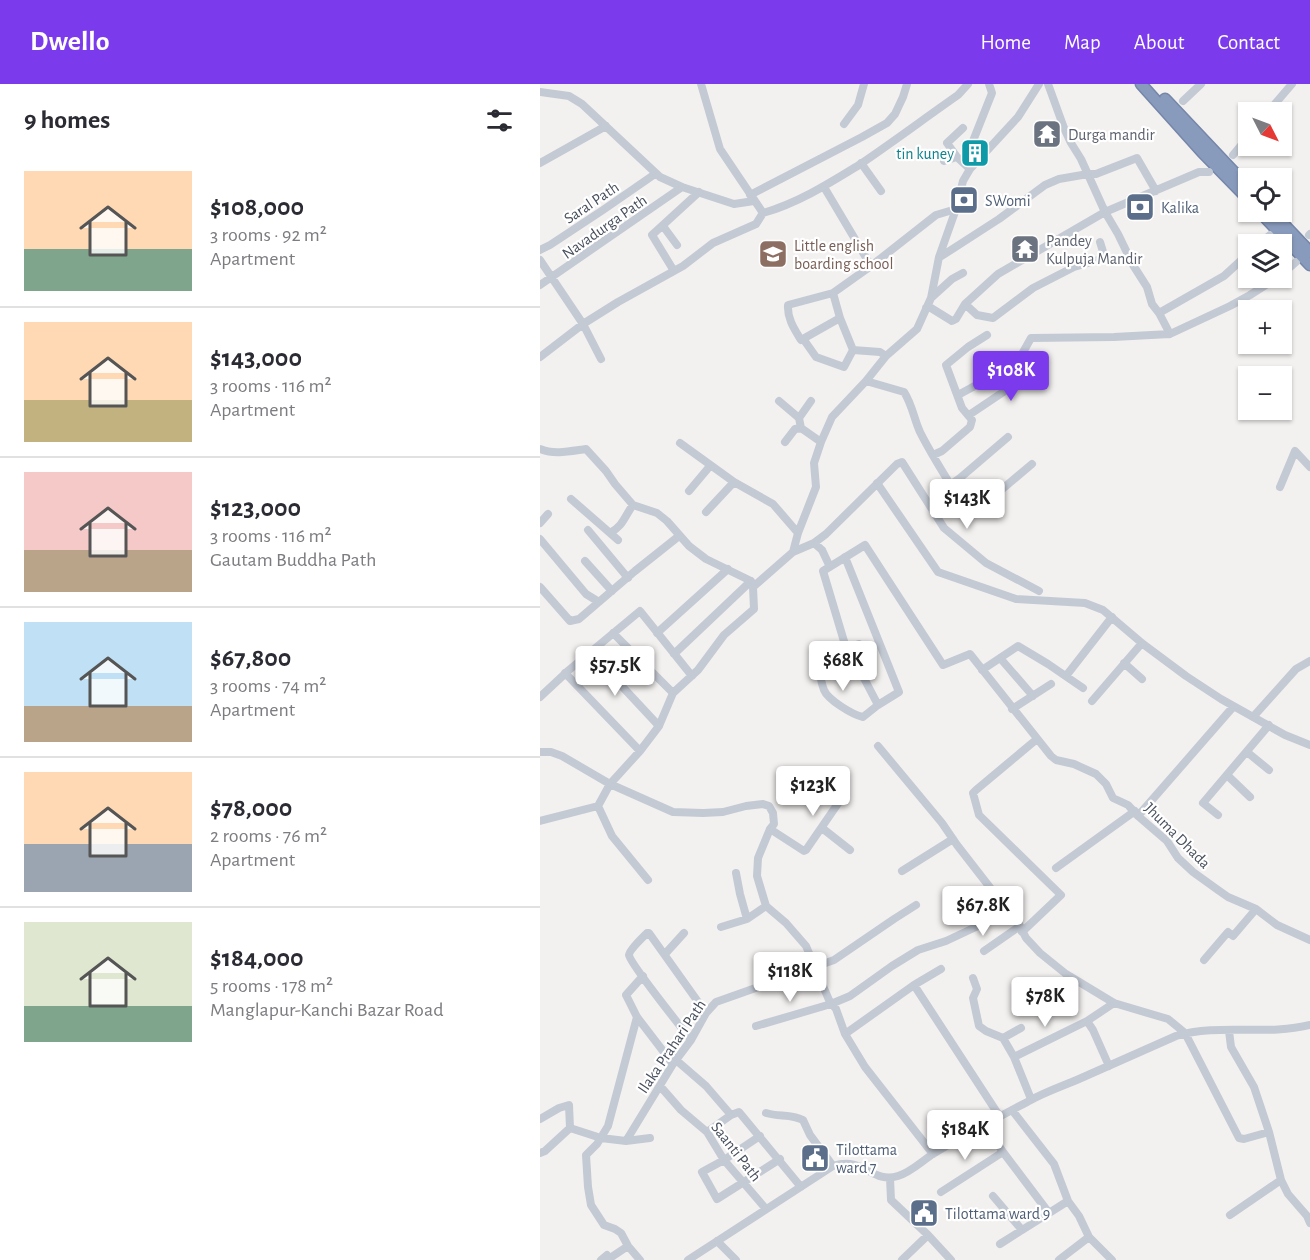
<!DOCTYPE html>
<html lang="en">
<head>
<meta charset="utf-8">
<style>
  :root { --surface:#fff; --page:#f7f7f7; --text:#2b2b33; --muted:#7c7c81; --line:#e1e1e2; --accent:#7c3aed }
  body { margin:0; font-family:"Alegreya Sans",sans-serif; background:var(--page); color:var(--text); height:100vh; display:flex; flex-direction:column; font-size:22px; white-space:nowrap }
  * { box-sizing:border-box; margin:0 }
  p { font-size:20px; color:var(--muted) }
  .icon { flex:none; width:33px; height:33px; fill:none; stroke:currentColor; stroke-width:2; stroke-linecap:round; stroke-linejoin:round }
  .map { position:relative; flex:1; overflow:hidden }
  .side { display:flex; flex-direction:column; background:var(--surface); width:540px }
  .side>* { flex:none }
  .needle { width:39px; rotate:132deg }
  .tools { position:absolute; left:698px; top:18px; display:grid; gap:12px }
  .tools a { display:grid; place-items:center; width:54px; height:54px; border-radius:0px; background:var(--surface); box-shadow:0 2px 4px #0004; font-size:30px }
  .price { position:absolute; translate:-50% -51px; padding:0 14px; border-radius:6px; background:#fff; color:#222; font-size:20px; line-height:39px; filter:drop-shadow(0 2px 3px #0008) }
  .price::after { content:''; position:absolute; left:50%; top:36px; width:18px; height:14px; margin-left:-9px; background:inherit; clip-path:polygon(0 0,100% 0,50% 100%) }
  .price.on { background:var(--accent); color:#fff }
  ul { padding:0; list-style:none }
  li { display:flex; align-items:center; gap:18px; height:150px; padding:0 24px }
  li+li { border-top:2px solid var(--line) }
  li span { display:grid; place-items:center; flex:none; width:168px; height:120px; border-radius:0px; color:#555 }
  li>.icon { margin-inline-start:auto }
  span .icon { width:72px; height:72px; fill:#fffc; stroke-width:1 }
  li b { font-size:26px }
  h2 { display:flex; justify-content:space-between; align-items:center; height:72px; padding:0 24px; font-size:26px }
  header { display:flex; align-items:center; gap:36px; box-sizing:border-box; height:84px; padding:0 30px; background:var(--accent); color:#fff }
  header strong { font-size:28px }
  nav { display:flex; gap:33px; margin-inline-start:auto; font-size:21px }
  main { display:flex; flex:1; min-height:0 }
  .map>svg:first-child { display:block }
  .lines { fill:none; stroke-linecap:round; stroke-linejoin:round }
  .highway-casing { stroke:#7586a9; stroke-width:13 }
  .minor { stroke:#c4cad4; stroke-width:8 }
  .highway { stroke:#899bbd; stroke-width:10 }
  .labels { text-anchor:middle; stroke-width:4.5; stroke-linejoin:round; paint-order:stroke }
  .worship-label { font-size:16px; fill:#5b616d; stroke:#fff; text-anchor:start }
  .culture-label { font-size:16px; fill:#0d838f; stroke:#fff; text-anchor:end }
  .service-label { font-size:16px; fill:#4e5e75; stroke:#fff; text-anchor:start }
  .street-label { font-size:16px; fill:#48505d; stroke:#fff }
  .education-label { font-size:16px; fill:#785e54; stroke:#fff; text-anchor:start }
</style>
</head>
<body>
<header>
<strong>Dwello</strong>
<nav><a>Home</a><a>Map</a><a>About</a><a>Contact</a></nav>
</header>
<main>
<section class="side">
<h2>9 homes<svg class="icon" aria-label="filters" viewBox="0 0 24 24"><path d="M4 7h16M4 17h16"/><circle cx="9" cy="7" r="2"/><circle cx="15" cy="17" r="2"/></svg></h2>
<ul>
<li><span style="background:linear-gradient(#ffd9b3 65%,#7fa58c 0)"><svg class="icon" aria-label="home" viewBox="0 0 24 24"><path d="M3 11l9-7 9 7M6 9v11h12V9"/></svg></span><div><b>$108,000</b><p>3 rooms · 92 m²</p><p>Apartment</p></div></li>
<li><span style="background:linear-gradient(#ffd9b3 65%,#c2b280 0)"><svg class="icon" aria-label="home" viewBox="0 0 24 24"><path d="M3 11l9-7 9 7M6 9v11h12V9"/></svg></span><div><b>$143,000</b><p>3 rooms · 116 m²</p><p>Apartment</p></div></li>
<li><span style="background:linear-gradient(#f6c9c9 65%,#b9a48a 0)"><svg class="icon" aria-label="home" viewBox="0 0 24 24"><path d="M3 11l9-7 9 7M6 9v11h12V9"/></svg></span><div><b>$123,000</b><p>3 rooms · 116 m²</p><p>Gautam Buddha Path</p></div></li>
<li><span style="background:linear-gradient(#bfe0f5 70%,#b9a48a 0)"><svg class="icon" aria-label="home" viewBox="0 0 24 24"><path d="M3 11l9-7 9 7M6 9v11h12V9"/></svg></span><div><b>$67,800</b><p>3 rooms · 74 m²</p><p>Apartment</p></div></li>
<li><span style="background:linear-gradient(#ffd9b3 60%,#9aa5b1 0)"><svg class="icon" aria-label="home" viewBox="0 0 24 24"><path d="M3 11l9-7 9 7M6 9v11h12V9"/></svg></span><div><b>$78,000</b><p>2 rooms · 76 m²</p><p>Apartment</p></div></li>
<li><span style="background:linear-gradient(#dfe7d0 70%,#7fa58c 0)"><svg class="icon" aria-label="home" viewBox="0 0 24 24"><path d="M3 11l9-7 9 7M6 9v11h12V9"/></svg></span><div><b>$184,000</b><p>5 rooms · 178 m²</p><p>Manglapur-Kanchi Bazar Road</p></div></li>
</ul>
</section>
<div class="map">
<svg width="770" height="1176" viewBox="0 0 770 1176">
  <rect width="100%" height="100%" fill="#f3f1f0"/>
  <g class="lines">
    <g class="highway-casing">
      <path id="highway" d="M601,0L662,68L708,115
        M625,15L708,103
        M720,128L770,181
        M732,128L770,168"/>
    </g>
    <path class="minor" d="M508,0L524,44L531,59L541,75L565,128L578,150L593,181L607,203L612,220L619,229L630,250
      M0,8L29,12L42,20L120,93L142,103L194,120L214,117
      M643,17L661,0
      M728,28L752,0
      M304,40L318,21L324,0
      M423,44L407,59L417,73L430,85L478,33L499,0
      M693,71L708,53
      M404,77L417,73
      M0,79L66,42
      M321,79L341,107
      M284,103L331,182L396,131L416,125
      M210,111L322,53L347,39L355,30L363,13L367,0
      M223,129C258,119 288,100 319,81C353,58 385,34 418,11L428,0
      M123,142L137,161
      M769,151L770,150
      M719,160L730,151
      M0,166L10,161L63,126L115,90
      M400,173L459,135L505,101L519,95L548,90H556L597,74L616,107
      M0,176L43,240L61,275
      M331,182L293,209L300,234L313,266L340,268L346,272
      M134,187L112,151L159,108
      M741,191L756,178
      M0,201L142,103
      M293,209L248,221C247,235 255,246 261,256L300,234
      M391,214L412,195L423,189
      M425,220L437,231L453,234L493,204L534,183L565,174L560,158
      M386,224H391L412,237L416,235L425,220L458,190L565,128L659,88H669
      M619,229L684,192L708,170
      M264,256L276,273L304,283L313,266
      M0,273L43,240L78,218L143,182L173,159L216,140L223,129L180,65L161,0
      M326,297L364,308C372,320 374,335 380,348C394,376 412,403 429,430L435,428L492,380
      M418,311L477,279L491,254L574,253L630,250L690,222L710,211L737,194
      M239,317L259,334L261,344L281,358
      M429,331L499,284
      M259,334L271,317
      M245,358L255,345L261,344
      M140,359L194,398L233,420L258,449
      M0,365C14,371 31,367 46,365L66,387L75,400L93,421L117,429L127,437L149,462L166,475L211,497L213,503
      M393,371L402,367L430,343L432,336L422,324L406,281L428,263L447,251
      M337,399L398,488L476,515L545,519L563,526L603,560L646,592L681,615L745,651L770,661
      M410,401L420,394L468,353
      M740,403L755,367L770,383
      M149,407L170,382
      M31,415L70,449
      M166,428L194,398
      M0,439L8,430
      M48,446L88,494
      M0,455L46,510L59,518
      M78,456L70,449C84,441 84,433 93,421
      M274,459L282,466L290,483
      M253,468L258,449L276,403L274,379L281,358L292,333L326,297L346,272L377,245L391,214L399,173L416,125L423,97L430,85L431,62L452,9L449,0
      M305,473L359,608L338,621L315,577
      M45,477L72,507
      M0,503L30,537L39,535L95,487L139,452
      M73,549L133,609
      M117,549L188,485
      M306,564L319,560
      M50,568L119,642
      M292,568L306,564L283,487L325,461L403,581L430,570L511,672L516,676L534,680L556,690L566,700L573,714L588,721L598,732L627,757L638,774L653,788L678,806L688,813L716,825L737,841L770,856
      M134,570L211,497
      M460,574L493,612
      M584,579L602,595
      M279,582C280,590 281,599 284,606C288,616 313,631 323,633L338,621
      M442,586L478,562L508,580L543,604
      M25,589L100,667
      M526,592L572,533
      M0,613L29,586L100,527L152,592
      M552,617L602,559
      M472,625L511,600
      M713,633L756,585L770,577
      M338,662L402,739L417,761L480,842L486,854L500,869L526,890L574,919L628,935L645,949L699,1054L704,1055L729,1048
      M0,668H11L22,672L70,700L100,667L119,642L133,609L158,586L184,551L214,525L213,503L253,468L274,459L286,450L357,380L362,378L404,444L446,479L499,507
      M707,668L729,686
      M687,691L710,713
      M58,722L72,752L108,796
      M678,731L663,719L729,641
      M598,732L693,623
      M0,737L58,722L70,700L133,728L163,729L183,728L206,722L223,720L229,722L233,729L234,740L230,745L218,774L217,792L226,822L246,839L266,862L289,916L296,925L305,950L325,983L393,1070
      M282,744L310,766
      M230,745L264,767L266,766L299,718
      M516,784L595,727
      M362,787L413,755
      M196,789L200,810L207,835
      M181,843L207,835L226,822
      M482,848L521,811L439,731L433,709L436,706L497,655
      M444,867L480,842
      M125,870L144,849
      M664,876L688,848L693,852L716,825
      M103,892L86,911L97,933L133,980
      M433,894L437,905L433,914L439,942L446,947L463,954L474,973L491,1015
      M374,901L460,1033
      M97,933L68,1042L57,1060L46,1071L48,1103L51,1121L64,1141L75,1145L81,1149L88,1162L100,1176
      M216,942L291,920L310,912L352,882L378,866L406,857L438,842L466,824
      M689,947L691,963L714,1003L729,1048L741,1096L748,1110L767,1132L770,1139
      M305,950L374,901L401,885
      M463,954L481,944
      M151,956C142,944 90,880 89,871C89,866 103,853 107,849H109L166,929
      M474,973L547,937
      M136,976L166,1002L191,1031L199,1028L261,1103
      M569,982L553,946L547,937L574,919
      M120,1002L141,1026L167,1048L184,1076L226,1125
      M472,1026L514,1080L528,1117L539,1132L549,1153L572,1176
      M226,1029C239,1033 251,1030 263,1036L270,1051L293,1082
      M0,1035L19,1024L29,1021L30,1044L61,1054L86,1057L133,980L151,956L166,929L176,918L294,876L354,835L376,821
      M445,1041L463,1068L509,1129
      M167,1048L191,1031
      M220,1052L184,1076L162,1088L177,1115L240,1075
      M86,1057L110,1054
      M0,1069L5,1067L30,1044
      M350,1094L351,1116L388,1151L411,1176
      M401,1108L463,1068
      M453,1112L482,1146
      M690,1131L741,1096
      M177,1157L196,1176
      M460,1160L528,1117
      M61,1176L67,1171L70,1174L88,1162
      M148,1176L293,1082C325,1072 331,1100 358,1092C371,1088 382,1077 393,1070C424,1051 457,1034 489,1017C505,1008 523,1002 539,995C571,981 604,966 636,952C679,939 726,952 770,941
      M362,1176L388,1151
      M519,1176L549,1153"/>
    <use href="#highway" class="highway"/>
  </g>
  <defs>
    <g id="temple-square" transform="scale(1.5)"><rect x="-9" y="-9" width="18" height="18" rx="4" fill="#6b7280" stroke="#fff"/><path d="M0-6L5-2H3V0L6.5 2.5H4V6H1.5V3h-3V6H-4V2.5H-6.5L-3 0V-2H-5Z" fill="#fff"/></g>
    <g id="building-square" transform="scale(1.5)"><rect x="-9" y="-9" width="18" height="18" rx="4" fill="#0f9aa8" stroke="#fff"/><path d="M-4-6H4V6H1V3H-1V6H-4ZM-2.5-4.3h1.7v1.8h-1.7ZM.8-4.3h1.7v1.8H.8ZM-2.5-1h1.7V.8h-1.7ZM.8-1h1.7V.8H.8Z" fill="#fff"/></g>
    <g id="bank-square" transform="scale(1.5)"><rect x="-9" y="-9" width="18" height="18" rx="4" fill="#5c6f8a" stroke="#fff"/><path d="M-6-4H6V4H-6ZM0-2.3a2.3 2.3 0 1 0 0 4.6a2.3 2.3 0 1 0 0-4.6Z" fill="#fff"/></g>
    <g id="school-square" transform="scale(1.5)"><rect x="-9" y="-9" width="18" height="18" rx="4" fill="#8d6e63" stroke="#fff"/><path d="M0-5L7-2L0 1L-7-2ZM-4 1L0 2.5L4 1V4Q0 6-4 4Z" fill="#fff"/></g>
    <g id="civic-square" transform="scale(1.5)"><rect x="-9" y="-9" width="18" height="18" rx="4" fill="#5c6f8a" stroke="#fff"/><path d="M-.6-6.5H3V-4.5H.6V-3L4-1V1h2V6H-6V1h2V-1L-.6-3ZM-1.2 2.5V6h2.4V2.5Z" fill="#fff"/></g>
  </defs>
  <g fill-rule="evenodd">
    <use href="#temple-square" x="507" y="50"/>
    <use href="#building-square" x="435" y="69"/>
    <use href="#bank-square" x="424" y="116"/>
    <use href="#bank-square" x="600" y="123"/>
    <use href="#temple-square" x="485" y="165"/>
    <use href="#school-square" x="233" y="170"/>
    <use href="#civic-square" x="275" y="1074"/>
    <use href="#civic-square" x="384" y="1129"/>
  </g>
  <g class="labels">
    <g class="worship-label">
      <text x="528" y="56">Durga mandir</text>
      <text x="506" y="162">Pandey<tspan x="506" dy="18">Kulpuja Mandir</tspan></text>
    </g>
    <g class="culture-label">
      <text x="414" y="75">tin kuney</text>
    </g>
    <g class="service-label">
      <text x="445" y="122">SWomi</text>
      <text x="621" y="129">Kalika</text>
      <text x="296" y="1071">Tilottama<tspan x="296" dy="18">ward 7</tspan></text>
      <text x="405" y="1135">Tilottama ward 9</text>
    </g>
    <g class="street-label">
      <text transform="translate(51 118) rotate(-34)" y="6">Saral Path</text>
      <text transform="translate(64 142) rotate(-35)" y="6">Navadurga Path</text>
      <text transform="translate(638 751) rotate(45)" y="6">Jhuma Dhada</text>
      <text transform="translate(131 962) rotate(-56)" y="6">Ilaka Prahari Path</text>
      <text transform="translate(197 1067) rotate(52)" y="6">Saanti Path</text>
    </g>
    <g class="education-label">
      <text x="254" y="167">Little english<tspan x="254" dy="18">boarding school</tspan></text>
    </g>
  </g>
</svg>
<div class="tools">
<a><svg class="needle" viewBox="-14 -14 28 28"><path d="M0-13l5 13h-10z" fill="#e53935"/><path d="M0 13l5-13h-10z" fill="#7c7c81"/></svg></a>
<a><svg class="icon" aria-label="locate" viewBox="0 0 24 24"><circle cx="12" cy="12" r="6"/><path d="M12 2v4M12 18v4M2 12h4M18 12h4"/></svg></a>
<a><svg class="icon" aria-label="layers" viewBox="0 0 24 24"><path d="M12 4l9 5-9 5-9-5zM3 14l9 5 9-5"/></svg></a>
<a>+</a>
<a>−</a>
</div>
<b class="price on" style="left:471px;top:318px">$108K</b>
<b class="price" style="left:427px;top:446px">$143K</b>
<b class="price" style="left:303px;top:608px">$68K</b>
<b class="price" style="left:75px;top:613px">$57.5K</b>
<b class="price" style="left:273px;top:733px">$123K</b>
<b class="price" style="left:443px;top:853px">$67.8K</b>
<b class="price" style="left:250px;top:919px">$118K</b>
<b class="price" style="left:505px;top:944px">$78K</b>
<b class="price" style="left:425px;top:1077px">$184K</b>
</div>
</main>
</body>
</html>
